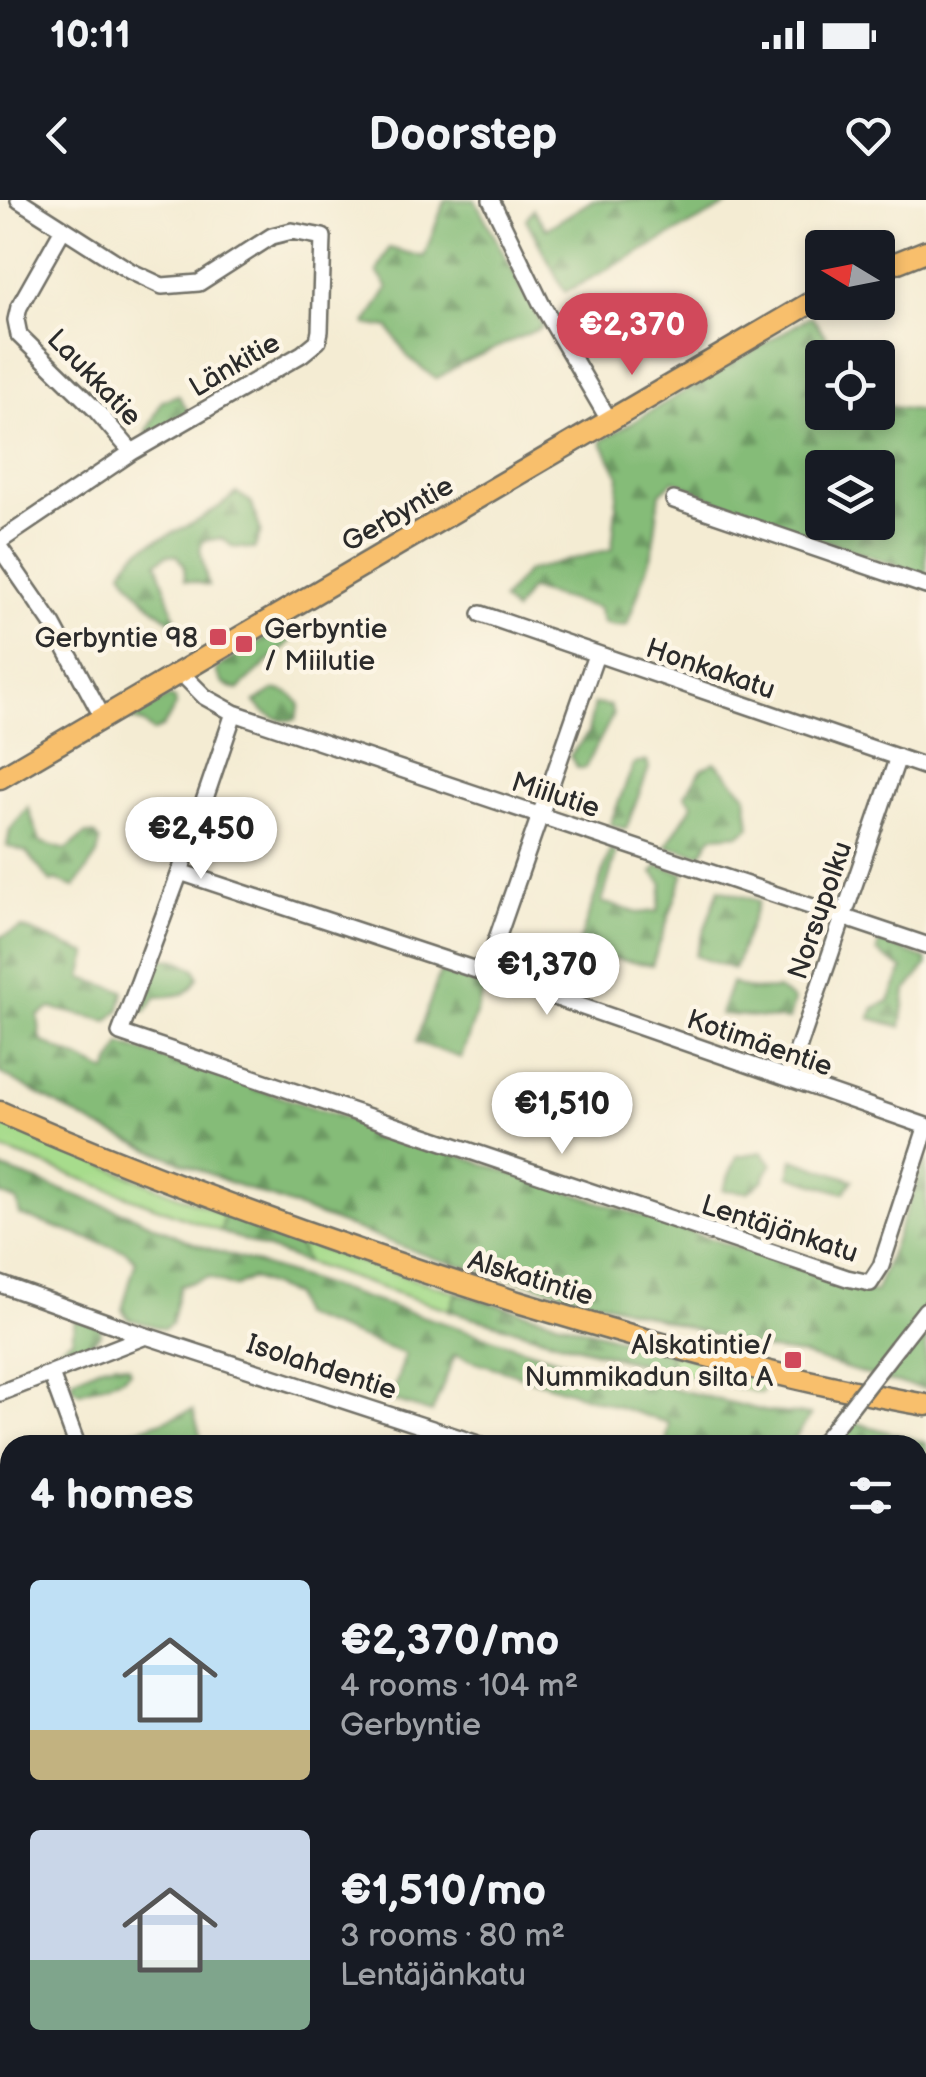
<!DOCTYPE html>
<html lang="en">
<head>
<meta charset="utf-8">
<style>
  :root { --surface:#171b24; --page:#20242c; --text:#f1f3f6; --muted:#9ea1a6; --accent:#d1495b }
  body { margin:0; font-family:"Balsamiq Sans",sans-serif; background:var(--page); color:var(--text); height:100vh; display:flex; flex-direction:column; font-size:38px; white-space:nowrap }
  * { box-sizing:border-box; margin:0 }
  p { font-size:32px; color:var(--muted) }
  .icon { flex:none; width:55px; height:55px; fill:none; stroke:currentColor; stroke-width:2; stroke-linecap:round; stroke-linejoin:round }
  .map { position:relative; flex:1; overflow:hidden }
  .drawer { position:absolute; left:0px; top:1235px; width:928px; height:642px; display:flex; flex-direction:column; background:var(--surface); border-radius:30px 30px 0 0; box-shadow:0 5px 15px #0003 }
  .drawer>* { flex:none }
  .needle { width:65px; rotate:280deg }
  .buttons { position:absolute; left:805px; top:30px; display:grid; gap:20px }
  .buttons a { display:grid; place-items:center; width:90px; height:90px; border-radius:10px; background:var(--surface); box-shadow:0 5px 15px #0003; font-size:50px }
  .price { position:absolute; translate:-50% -85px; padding:0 22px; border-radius:35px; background:#fff; color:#222; font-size:32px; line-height:65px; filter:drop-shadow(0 2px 5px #0008) }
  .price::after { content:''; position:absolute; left:50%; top:60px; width:30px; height:22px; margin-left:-15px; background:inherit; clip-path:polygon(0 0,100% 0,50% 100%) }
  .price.on { background:var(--accent); color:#fff }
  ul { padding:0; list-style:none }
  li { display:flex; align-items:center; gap:30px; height:250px; padding:0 30px }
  li span { display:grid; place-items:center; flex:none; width:280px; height:200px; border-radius:10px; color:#555 }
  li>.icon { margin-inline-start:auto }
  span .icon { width:120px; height:120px; fill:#fffc; stroke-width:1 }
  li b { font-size:42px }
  h2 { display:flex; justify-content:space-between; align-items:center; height:120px; padding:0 30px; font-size:42px }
  .status { display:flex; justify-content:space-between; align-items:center; height:70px; padding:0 50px; background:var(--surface); direction:ltr }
  .status svg { height:28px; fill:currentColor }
  header { display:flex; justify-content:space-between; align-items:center; height:130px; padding:0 30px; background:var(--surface); font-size:45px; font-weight:700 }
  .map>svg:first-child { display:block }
  .green { fill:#a7dc8c; stroke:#69845c; stroke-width:2.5 }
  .forest { fill:url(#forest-firs); stroke:#587452; stroke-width:2.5; fill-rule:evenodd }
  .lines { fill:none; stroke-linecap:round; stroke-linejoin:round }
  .minor-casing { stroke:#716f66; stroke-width:20 }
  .major-casing { stroke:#716f66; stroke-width:25 }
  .minor { stroke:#fff; stroke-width:15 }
  .major { stroke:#f8bf6c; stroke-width:20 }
  .minor-bridge-casing { stroke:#716f66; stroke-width:20; stroke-linecap:butt }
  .minor-bridge { stroke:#fff; stroke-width:15 }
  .poi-dot { fill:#d1495b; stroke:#fcf5e5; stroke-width:4 }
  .labels { text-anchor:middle; stroke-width:9; stroke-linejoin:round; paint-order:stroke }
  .street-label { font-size:28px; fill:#2b2b2b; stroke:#fcf5e5 }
  .poi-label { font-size:28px; fill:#2b2b2b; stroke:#fcf5e5; text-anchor:end }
</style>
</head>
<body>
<div class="status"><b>10:11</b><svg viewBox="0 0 49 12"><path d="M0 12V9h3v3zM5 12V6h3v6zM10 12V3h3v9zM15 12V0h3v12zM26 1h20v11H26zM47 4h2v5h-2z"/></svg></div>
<header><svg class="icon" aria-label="back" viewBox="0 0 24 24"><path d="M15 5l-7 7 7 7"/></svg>Doorstep<svg class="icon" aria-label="heart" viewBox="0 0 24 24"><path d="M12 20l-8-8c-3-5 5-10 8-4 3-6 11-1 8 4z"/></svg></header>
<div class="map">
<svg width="926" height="1877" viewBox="0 0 926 1877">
  <defs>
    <pattern id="forest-firs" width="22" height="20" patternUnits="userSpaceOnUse" patternTransform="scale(2.5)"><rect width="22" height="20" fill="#85bc78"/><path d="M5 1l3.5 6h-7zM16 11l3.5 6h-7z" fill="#6d9963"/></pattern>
  </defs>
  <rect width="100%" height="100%" fill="#fcf5e5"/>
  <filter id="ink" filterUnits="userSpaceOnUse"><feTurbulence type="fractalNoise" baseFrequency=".01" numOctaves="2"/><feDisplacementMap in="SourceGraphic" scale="20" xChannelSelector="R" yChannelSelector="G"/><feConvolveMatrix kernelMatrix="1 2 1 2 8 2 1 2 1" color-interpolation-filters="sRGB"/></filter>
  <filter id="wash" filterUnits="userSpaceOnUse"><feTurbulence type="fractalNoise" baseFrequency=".0048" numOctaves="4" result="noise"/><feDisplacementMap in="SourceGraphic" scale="40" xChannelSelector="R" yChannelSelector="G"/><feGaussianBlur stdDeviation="2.25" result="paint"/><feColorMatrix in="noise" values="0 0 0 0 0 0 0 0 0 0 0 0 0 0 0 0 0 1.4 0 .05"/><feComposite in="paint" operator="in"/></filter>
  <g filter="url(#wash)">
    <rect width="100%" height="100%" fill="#f4ecd3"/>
    <path class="green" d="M0,920C97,963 194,1004 295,1040C440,1091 589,1130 738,1171L764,1181L761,1193C608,1158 456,1115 307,1063C204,1027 103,985 0,949Z"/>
    <path class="forest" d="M445,0H475L543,127L460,164L436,179L408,157L389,128L366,124L388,88L377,72L389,48L424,57Z
      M593,0H737L565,92L526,19L533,9L546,29Z
      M811,116L841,157L822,158V212H878V201L893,207L926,212V376L733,309L674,280L660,293L652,354L627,425L615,426L603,423L598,408L529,389L514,412L502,400L527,371L612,349L619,276L601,241ZM822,268H878V322H822Z
      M178,195L189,213L147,237V231L162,201Z
      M237,293L251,302L261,332L254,349L233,347L222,338L203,341L200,349L208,385L185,380L184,365L178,356L167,355L157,362L177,424C155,412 136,392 122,371C134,346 159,340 181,329C200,321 221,306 237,293Z
      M282,427H288L293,439L238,490L223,484L216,471L219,467Z
      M275,490C287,491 294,494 300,505L296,519C280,524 264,514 255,502Z
      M169,497L175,499L176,506L163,527L153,532L143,523L128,518Z
      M594,504L610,506L613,515L585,568H578L570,556L588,533Z
      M647,561L649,568L626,629L610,624L634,564Z
      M715,562L746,595L750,627L740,634L712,636L701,654L666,646L693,604L685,595L702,569Z
      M28,607L40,642L66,650L86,634L96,635L100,642L97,655L75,687L55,680L51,682L26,652L7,646L10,630Z
      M611,648L616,654L602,702L638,713L658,711L663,684L653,672L658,665L684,673L652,765L588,755L570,792L565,785Z
      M719,689L759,701L734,769L695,756Z
      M22,728L88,754L82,778L124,791L120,809L108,821L51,808L38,816L41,841L107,872L121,844L875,1093L926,958V1189L888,1181L802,1155L754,1147L620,1107L433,1058L226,981L100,928L0,873V737Z
      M879,741L926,759V766L906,791L901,827L870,818L874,808L889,801L903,769L877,752Z
      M159,759L177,760L195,769L198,777C186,800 178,794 156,797L146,811H136L154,762Z
      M440,772L485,787L461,858L416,842Z
      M731,783L752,790L778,789L794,800L789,820L720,814Z
      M762,952L772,964L763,981L748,992L723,990L737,956Z
      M793,959L853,980L844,993L789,976Z
      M0,968L131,1015L195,1044L563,1161L768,1212L811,1215L790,1245H666L669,1223L455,1155L432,1213L391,1200L405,1154L299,1115L293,1095L251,1078L234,1087L209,1077L180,1086L171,1124L164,1129L129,1119L122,1110L136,1060L125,1051L20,1015L17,1001L0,994Z
      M224,1014L297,1040L306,1063L221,1032Z
      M456,1093L670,1153L671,1172L450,1111Z
      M75,1118L100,1127L101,1133C88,1149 67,1163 46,1158L72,1139Z
      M116,1163L129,1166L130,1171L122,1178L80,1192L73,1188V1179L98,1167Z
      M193,1210L203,1245H126L122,1235Z
      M853,1222L926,1243V1379L918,1376V1245H836Z
      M0,1301L10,1330V1484L0,1483Z
      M918,1406L926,1408V1539L918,1554Z
      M462,1868H861L877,1877H471Z"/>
  </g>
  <g filter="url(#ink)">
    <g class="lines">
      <g class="minor-casing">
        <path id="minor" d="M491,0L542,105L609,220
          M63,29L19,107L16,120L19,135L95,209L132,252
          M674,300L926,386
          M0,341L132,252L302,154L318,141L320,131L323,37L292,31L272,36L199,83L162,86L130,71L19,0
          M0,348L53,425L103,518
          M481,414L926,567
          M180,472L205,497L234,513L926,745
          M234,513L180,672L120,833L847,1078L870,1083L881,1066L926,928
          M180,672L485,773L926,926
          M485,773L596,455
          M788,878L898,557
          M0,1084L131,1131L481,1245
          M897,1147L926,1110
          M51,1174L77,1245
          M0,1193L146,1136
          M820,1245L834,1228
          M918,1390L926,1393
          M0,1497L10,1498
          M918,1583L926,1569
          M918,1731L926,1736
          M170,1868L185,1877
          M445,1868L455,1877
          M384,1877L393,1868"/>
      </g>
      <g class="major-casing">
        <path id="major" d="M878,70L926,51
          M0,578L822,96
          M0,912C170,986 344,1048 521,1103C654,1143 789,1181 926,1205"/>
      </g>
      <use href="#minor" class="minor"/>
      <use href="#major" class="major"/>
      <g class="minor-bridge-casing">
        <path id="minor-bridge" d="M834,1228L897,1147"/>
      </g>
      <use href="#minor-bridge" class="minor-bridge"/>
    </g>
  </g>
  <g class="poi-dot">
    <rect x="208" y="427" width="20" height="20" rx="5"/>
    <rect x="234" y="434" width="20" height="20" rx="5"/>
    <rect x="783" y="1150" width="20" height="20" rx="5"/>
  </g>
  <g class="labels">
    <g class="street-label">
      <text transform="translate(234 164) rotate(-30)" y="10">Länkitie</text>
      <text transform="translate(95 177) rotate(46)" y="10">Laukkatie</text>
      <text transform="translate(397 313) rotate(-30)" y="10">Gerbyntie</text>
      <text transform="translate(711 468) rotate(19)" y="10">Honkakatu</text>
      <text transform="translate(556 594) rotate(18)" y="10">Miilutie</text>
      <text transform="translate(819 710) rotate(-71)" y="10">Norsupolku</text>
      <text transform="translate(760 842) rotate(19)" y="10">Kotimäentie</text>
      <text transform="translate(780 1028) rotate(18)" y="10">Lentäjänkatu</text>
      <text transform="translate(531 1077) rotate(17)" y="10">Alskatintie</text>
      <text transform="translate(322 1166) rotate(18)" y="10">Isolahdentie</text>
    </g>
    <g class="poi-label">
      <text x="264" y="438" text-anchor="start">Gerbyntie<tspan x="264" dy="32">/ Miilutie</tspan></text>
      <text x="198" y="447">Gerbyntie 98</text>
      <text x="773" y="1154">Alskatintie/<tspan x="773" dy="32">Nummikadun silta A</tspan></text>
    </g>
  </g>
</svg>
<div class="buttons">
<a><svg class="needle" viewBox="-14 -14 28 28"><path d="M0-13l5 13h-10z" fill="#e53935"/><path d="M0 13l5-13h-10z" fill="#9ea1a6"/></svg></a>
<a><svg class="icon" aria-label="locate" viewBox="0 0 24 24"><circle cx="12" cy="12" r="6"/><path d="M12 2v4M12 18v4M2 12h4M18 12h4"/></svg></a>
<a><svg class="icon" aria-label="layers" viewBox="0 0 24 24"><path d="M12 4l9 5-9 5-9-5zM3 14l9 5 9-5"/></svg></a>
</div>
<b class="price on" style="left:632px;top:178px">€2,370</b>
<b class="price" style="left:201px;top:682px">€2,450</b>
<b class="price" style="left:547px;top:818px">€1,370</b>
<b class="price" style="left:562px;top:957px">€1,510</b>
<section class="drawer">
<h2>4 homes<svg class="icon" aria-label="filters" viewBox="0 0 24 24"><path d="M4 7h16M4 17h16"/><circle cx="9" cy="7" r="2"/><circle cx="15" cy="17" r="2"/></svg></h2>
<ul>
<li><span style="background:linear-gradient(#bfe0f5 75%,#c2b280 0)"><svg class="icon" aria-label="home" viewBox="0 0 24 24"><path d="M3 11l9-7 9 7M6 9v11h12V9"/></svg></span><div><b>€2,370/mo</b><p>4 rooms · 104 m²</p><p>Gerbyntie</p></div></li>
<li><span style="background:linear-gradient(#c9d6e8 65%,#7fa58c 0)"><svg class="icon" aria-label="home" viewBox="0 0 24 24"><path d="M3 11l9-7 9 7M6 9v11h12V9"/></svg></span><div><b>€1,510/mo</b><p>3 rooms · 80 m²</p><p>Lentäjänkatu</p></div></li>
</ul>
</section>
</div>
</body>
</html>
